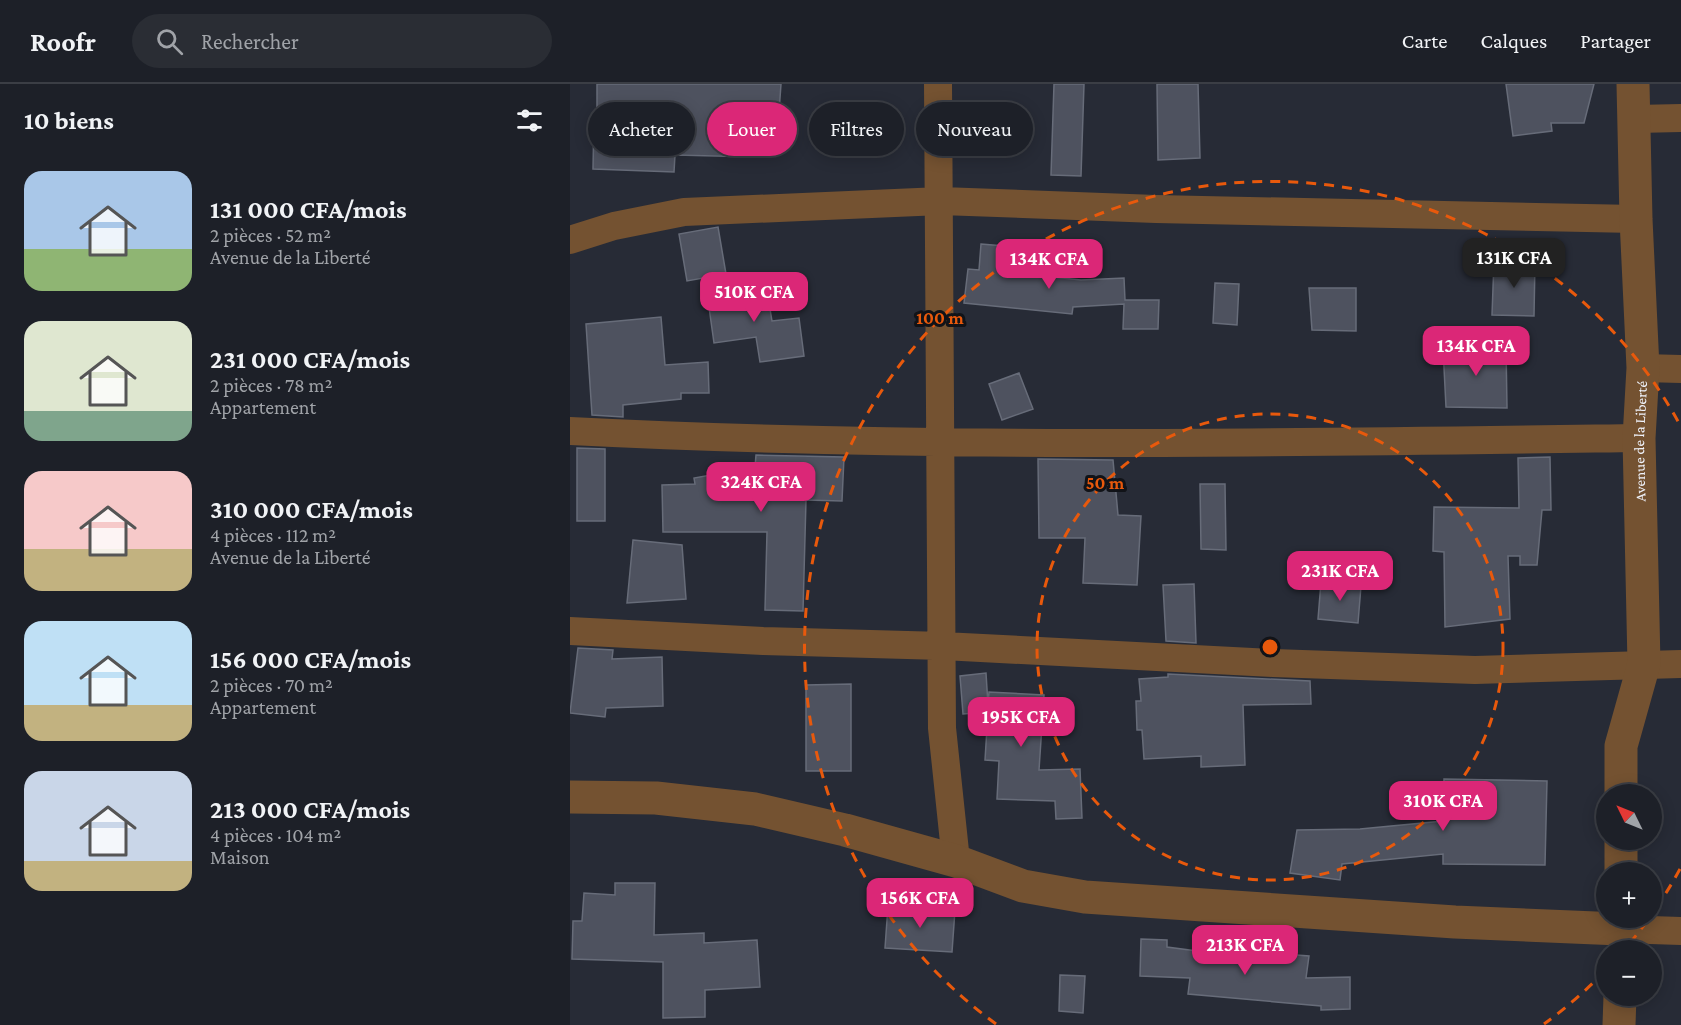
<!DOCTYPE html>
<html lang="fr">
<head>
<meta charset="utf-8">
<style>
  :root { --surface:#1d2028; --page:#2a2d34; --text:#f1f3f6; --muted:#a0a3a8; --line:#3b3e45; --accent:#db2777 }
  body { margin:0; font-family:"Crimson Pro",serif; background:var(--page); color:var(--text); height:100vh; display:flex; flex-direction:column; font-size:22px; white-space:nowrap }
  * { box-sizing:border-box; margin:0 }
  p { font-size:20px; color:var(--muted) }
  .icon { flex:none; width:33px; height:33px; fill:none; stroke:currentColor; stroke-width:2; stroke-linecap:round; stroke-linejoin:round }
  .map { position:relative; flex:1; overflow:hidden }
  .drawer { display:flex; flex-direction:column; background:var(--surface); width:570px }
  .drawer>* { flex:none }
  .banner { position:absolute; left:18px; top:18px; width:570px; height:54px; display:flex; gap:12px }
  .needle { width:39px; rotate:313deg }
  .controls { position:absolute; left:1026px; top:700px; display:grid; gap:12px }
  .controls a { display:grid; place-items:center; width:66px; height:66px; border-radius:50%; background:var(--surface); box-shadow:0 3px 15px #0003,0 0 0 2px var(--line); font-size:30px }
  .price { position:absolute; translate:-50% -51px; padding:0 14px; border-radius:12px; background:var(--accent); color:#fff; font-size:20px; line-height:39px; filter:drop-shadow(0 2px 3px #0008) }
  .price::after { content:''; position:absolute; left:50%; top:36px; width:18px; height:14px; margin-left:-9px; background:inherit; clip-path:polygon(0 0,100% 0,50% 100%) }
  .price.on { background:#222; color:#fff }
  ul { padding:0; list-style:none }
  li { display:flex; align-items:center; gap:18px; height:150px; padding:0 24px }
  li span { display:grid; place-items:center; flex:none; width:168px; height:120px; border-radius:18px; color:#555 }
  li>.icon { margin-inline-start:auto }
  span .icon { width:72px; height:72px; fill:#fffc; stroke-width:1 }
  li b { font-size:26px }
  h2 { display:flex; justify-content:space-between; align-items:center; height:72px; padding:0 24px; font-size:26px }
  .pill { padding:0 21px; border-radius:27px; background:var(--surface); box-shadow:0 3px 15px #0003,0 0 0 2px var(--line); font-size:21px; line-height:54px }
  .pill.on { background:var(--accent); color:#fff }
  header { display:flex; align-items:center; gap:36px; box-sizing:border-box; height:84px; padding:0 30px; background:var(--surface); border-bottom:2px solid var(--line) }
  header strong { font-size:28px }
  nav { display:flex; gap:33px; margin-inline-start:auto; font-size:21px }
  .search { width:420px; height:54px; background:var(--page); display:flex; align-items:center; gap:15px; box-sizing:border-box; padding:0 21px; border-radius:33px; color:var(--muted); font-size:22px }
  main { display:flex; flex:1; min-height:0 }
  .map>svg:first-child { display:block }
  .building { fill:#4e525f; stroke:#676c79; stroke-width:1.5 }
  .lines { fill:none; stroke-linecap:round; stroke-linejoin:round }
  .minor { stroke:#745231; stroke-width:28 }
  .tertiary { stroke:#745231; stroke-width:33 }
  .ring { fill:none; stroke:#e8590c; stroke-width:3; stroke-dasharray:10 8 }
  .labels { text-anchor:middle; stroke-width:6; stroke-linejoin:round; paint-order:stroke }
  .street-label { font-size:15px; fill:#f0f3fb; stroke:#111318 }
  .centre { fill:#e8590c; stroke:#111318; stroke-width:3 }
  .ring-label { font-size:18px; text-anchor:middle; font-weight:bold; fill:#e8590c; stroke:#111318; stroke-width:6; stroke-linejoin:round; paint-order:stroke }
</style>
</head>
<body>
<header>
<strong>Roofr</strong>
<div class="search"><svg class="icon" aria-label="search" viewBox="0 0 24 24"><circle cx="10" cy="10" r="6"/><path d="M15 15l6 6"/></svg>Rechercher</div>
<nav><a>Carte</a><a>Calques</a><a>Partager</a></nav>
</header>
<main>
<section class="drawer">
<h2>10 biens<svg class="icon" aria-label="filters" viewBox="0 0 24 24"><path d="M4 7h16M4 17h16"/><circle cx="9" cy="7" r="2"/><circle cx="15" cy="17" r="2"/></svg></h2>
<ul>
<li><span style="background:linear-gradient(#a9c7e8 65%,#8fb573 0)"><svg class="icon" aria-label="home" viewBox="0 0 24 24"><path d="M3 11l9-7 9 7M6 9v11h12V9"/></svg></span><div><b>131 000 CFA/mois</b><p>2 pièces · 52 m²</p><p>Avenue de la Liberté</p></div></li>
<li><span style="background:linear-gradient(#dfe7d0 75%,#7fa58c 0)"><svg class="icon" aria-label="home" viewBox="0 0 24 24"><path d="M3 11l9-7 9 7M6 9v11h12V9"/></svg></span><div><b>231 000 CFA/mois</b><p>2 pièces · 78 m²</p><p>Appartement</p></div></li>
<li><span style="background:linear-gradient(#f6c9c9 65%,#c2b280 0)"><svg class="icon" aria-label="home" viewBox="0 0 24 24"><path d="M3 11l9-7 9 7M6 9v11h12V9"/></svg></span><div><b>310 000 CFA/mois</b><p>4 pièces · 112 m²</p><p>Avenue de la Liberté</p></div></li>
<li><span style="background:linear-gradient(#bfe0f5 70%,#c2b280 0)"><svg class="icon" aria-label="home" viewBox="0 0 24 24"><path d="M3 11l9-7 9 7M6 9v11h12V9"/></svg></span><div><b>156 000 CFA/mois</b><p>2 pièces · 70 m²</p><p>Appartement</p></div></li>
<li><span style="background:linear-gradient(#c9d6e8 75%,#c2b280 0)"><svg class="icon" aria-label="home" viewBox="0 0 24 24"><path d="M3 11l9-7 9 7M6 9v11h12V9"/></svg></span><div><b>213 000 CFA/mois</b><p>4 pièces · 104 m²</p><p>Maison</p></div></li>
</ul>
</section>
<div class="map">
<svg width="1111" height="941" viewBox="0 0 1111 941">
  <rect width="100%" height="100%" fill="#272b36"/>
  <path class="building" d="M27,0H211L207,57L185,55V73L105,71L104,88L23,85L24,32H27Z
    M484,0H514L511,92L481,91Z
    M587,0H628L630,74L588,76Z
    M936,0H1024L1014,39H981L982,47L943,52Z
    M148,143L156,190L117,197L109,150Z
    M411,160L446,163V189L511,196L554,194L555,216H589L588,245H553L554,220L503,223L502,230L394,219L398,185L409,186Z
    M924,177L965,178L964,232L922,231Z
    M645,199L669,200L667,241L643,239Z
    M196,201L202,237L229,234L234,272L190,278L186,253L144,259L137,209Z
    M739,204H786V247L742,246Z
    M91,233L95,281L138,278L139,309H111V315L53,321V333L22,331L16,240Z
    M936,262L937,324L876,323L873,264Z
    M449,289L463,325L432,336L419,300Z
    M7,364L35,365V437H7Z
    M186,371L274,373L272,417L236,416L233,527L195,526L197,448H93L92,401L125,400L124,394L185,383Z
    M980,373L981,426H972L967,481H950V472H938L940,535L875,543L874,468L863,467L864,423L949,424L948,374Z
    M468,375L543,376L548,431L571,432L567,501L513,499L515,454H469Z
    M630,400H655L656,466L631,465Z
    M63,456L112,461L116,515L57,519Z
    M751,498L791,502L788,539L748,535Z
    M624,500L626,559L596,557L593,501Z
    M8,564L43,566L42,575L92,573L93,622L36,624L35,633L0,629Z
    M416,589L418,621L419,608L474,611L469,686L510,685L512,734L486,735L485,717L427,715L429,677L415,676L418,628L393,630L390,592Z
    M598,590L740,597L741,620L673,621L675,681L631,683V672L574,675L572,646H567L566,617H571L569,595L598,593Z
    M281,600V687H236V601Z
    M874,695L977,697L975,781L873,780V770L772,780L770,796L720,789L727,746L790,745L873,737Z
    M45,799H85L84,851L134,849V859L187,856L190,903L135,906V933L93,934V878L2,875L3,837H12L14,809L45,811Z
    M318,822L385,826L382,868L315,864Z
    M571,855L597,856V863L688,875V868L739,872L736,894L780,893V925L751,926V922L618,910L620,894L570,892Z
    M490,891L515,892L513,929L489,927Z"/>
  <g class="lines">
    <path class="minor" d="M368,0L372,644L386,777
      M1066,35L1111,34
      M0,156L44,142L114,128L371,117L586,125L1066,135
      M1073,284L1111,285
      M0,347C356,365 712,359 1069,354
      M0,547L193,557L373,562L703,579L905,586L1111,580
      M1050,845L1111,847"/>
    <g class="tertiary">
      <path id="s1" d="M1051,711V662L1074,580L1069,354L1073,284L1066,135L1063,0"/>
      <path d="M0,713L86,714L185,725L275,746L386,777L453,802L515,813L885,838L1050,845"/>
      <path d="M1051,789V756"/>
      <path d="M1049,941L1050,912"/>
    </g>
  </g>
  <g class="ring">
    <circle cx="700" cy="563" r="233"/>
    <path d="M1110 785A466 466 0 0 1 1082 830M1077 837A466 466 0 0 1 1054 866M1035 887A466 466 0 0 1 974 940M426 940A466 466 0 1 1 1110 341"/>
  </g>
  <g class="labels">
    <g class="street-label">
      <text dy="5" stroke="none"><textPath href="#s1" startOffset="357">Avenue de la Liberté</textPath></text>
    </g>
  </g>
  <circle cx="700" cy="563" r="9" class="centre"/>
  <g class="ring-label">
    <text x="370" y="240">100 m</text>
    <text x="535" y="405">50 m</text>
  </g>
</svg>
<div class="controls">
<a><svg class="needle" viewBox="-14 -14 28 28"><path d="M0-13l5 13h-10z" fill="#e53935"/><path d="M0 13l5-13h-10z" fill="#a0a3a8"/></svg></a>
<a>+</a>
<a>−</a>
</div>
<b class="price on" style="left:944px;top:205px">131K CFA</b>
<b class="price" style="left:479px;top:206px">134K CFA</b>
<b class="price" style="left:184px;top:239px">510K CFA</b>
<b class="price" style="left:906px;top:293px">134K CFA</b>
<b class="price" style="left:191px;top:429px">324K CFA</b>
<b class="price" style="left:770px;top:518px">231K CFA</b>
<b class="price" style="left:451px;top:664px">195K CFA</b>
<b class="price" style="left:873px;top:748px">310K CFA</b>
<b class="price" style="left:350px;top:845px">156K CFA</b>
<b class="price" style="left:675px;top:892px">213K CFA</b>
<div class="banner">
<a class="pill">Acheter</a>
<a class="pill on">Louer</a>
<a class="pill">Filtres</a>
<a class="pill">Nouveau</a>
</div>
</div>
</main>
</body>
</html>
